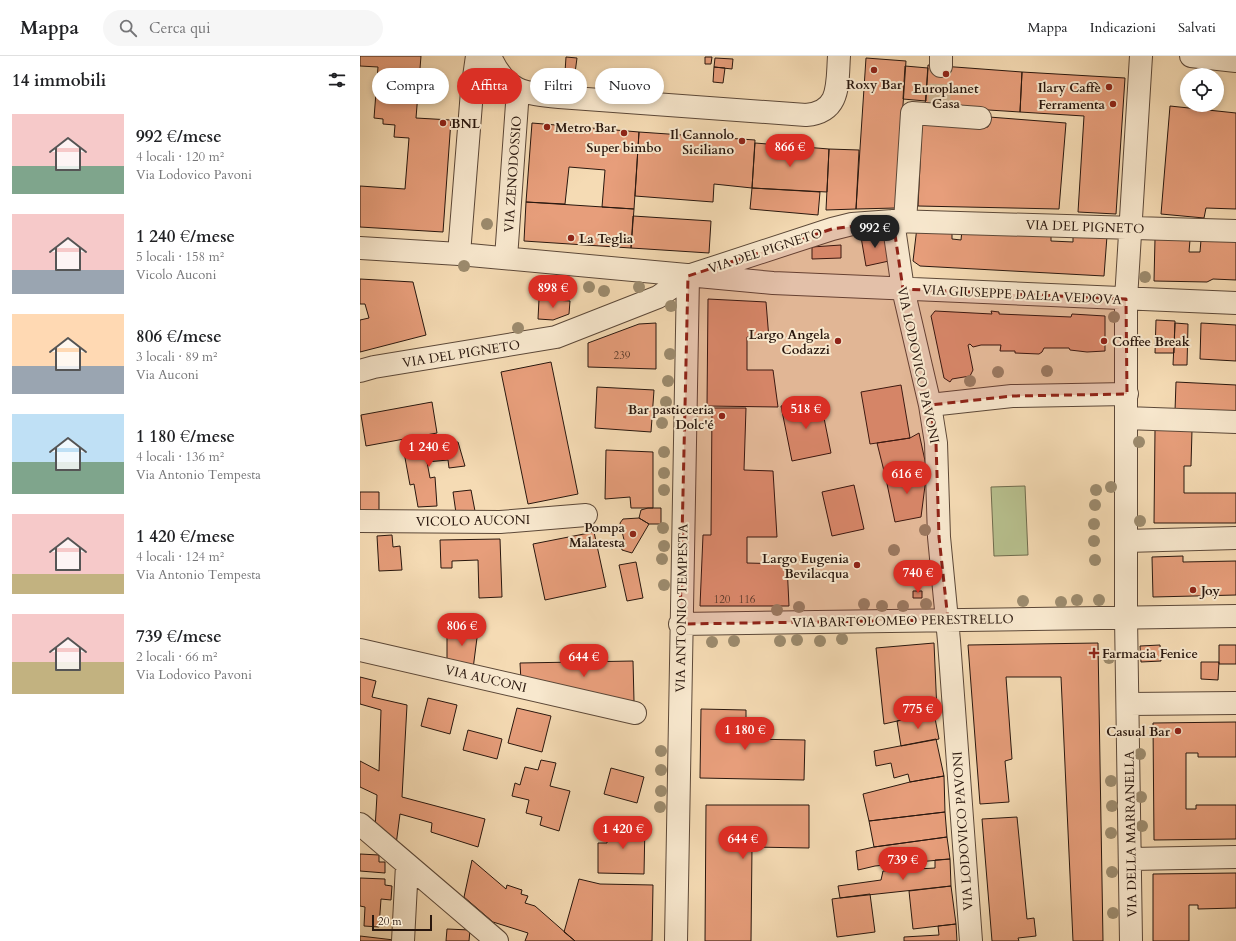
<!DOCTYPE html>
<html lang="it">
<head>
<meta charset="utf-8">
<style>
  :root { --surface:#fff; --page:#f6f6f6; --text:#202124; --muted:#757577; --line:#e0e0e0; --accent:#d93025 }
  body { margin:0; font-family:Cardo,serif; background:var(--page); color:var(--text); height:100vh; display:flex; flex-direction:column; font-size:15px; white-space:nowrap }
  * { box-sizing:border-box; margin:0 }
  p { font-size:13px; color:var(--muted) }
  .icon { flex:none; width:22px; height:22px; fill:none; stroke:currentColor; stroke-width:2; stroke-linecap:round; stroke-linejoin:round }
  .map { position:relative; flex:1; overflow:hidden }
  .drawer { display:flex; flex-direction:column; background:var(--surface); width:360px }
  .drawer>* { flex:none }
  .guide { position:absolute; left:12px; top:12px; width:380px; height:36px; display:flex; gap:8px }
  .buttons { position:absolute; left:820px; top:12px; display:grid; gap:8px }
  .buttons a { display:grid; place-items:center; width:44px; height:44px; border-radius:50%; background:var(--surface); box-shadow:0 2px 6px #0003; font-size:20px }
  .scale { position:absolute; left:12px; bottom:10px; width:60px; box-sizing:border-box; padding-left:4px; border:2px solid #29170e; border-top:0; font-size:11px; line-height:14px; white-space:nowrap; color:#29170e; -webkit-text-stroke:3px #f8e8ce; paint-order:stroke }
  .price { position:absolute; translate:-50% -34px; padding:0 9px; border-radius:14px; background:var(--accent); color:#fff; font-size:13px; line-height:26px; filter:drop-shadow(0 1px 2px #0008) }
  .price::after { content:''; position:absolute; left:50%; top:24px; width:12px; height:9px; margin-left:-6px; background:inherit; clip-path:polygon(0 0,100% 0,50% 100%) }
  .price.on { background:#222; color:#fff }
  ul { padding:0; list-style:none }
  li { display:flex; align-items:center; gap:12px; height:100px; padding:0 12px }
  li span { display:grid; place-items:center; flex:none; width:112px; height:80px; border-radius:0px; color:#555 }
  li>.icon { margin-inline-start:auto }
  span .icon { width:48px; height:48px; fill:#fffc; stroke-width:1 }
  li b { font-size:17px }
  h2 { display:flex; justify-content:space-between; align-items:center; height:48px; padding:0 12px; font-size:17px }
  .chip { padding:0 14px; border-radius:18px; background:var(--surface); box-shadow:0 2px 6px #0003; font-size:14px; line-height:36px }
  .chip.on { background:var(--accent); color:#fff }
  header { display:flex; align-items:center; gap:24px; box-sizing:border-box; height:56px; padding:0 20px; background:var(--surface); border-bottom:1px solid var(--line) }
  header strong { font-size:19px }
  nav { display:flex; gap:22px; margin-inline-start:auto; font-size:14px }
  .search { width:280px; height:36px; background:var(--page); display:flex; align-items:center; gap:10px; box-sizing:border-box; padding:0 14px; border-radius:22px; color:var(--muted); font-size:15px }
  main { display:flex; flex:1; min-height:0 }
  .map>svg:first-child { display:block }
  .green { fill:#b8c18f; stroke:#706c4e }
  .building { fill:#e79e7b; stroke:#29170e }
  .lines { fill:none; stroke-linecap:round; stroke-linejoin:round }
  .minor-tunnel { stroke:#ccb493; stroke-width:22; stroke-dasharray:22 11; stroke-linecap:butt }
  .minor-casing { stroke:#5c4838; stroke-width:24 }
  .minor { stroke:#f8e8ce; stroke-width:22 }
  .tree { fill:#9c8b6e }
  .marked { fill:#8f2418; fill-opacity:0.2; stroke:#8f2418; stroke-width:3; stroke-dasharray:8 5; stroke-linejoin:round }
  .poi-dot { fill:#8f2418; stroke:#f8e8ce; stroke-width:1.5 }
  .labels { text-anchor:middle; stroke-width:4; stroke-linejoin:round; paint-order:stroke }
  .number-label { font-size:11px; fill:#583929 }
  .poi-label { font-size:13px; font-weight:bold; fill:#29170e; stroke:#f8e8ce; text-anchor:end }
  .street-label { font-size:13px; fill:#29170e; stroke:#f8e8ce }
</style>
</head>
<body>
<header>
<strong>Mappa</strong>
<div class="search"><svg class="icon" aria-label="search" viewBox="0 0 24 24"><circle cx="10" cy="10" r="6"/><path d="M15 15l6 6"/></svg>Cerca qui</div>
<nav><a>Mappa</a><a>Indicazioni</a><a>Salvati</a></nav>
</header>
<main>
<section class="drawer">
<h2>14 immobili<svg class="icon" aria-label="filters" viewBox="0 0 24 24"><path d="M4 7h16M4 17h16"/><circle cx="9" cy="7" r="2"/><circle cx="15" cy="17" r="2"/></svg></h2>
<ul>
<li><span style="background:linear-gradient(#f6c9c9 65%,#7fa58c 0)"><svg class="icon" aria-label="home" viewBox="0 0 24 24"><path d="M3 11l9-7 9 7M6 9v11h12V9"/></svg></span><div><b>992 €/mese</b><p>4 locali · 120 m²</p><p>Via Lodovico Pavoni</p></div></li>
<li><span style="background:linear-gradient(#f6c9c9 70%,#9aa5b1 0)"><svg class="icon" aria-label="home" viewBox="0 0 24 24"><path d="M3 11l9-7 9 7M6 9v11h12V9"/></svg></span><div><b>1 240 €/mese</b><p>5 locali · 158 m²</p><p>Vicolo Auconi</p></div></li>
<li><span style="background:linear-gradient(#ffd9b3 65%,#9aa5b1 0)"><svg class="icon" aria-label="home" viewBox="0 0 24 24"><path d="M3 11l9-7 9 7M6 9v11h12V9"/></svg></span><div><b>806 €/mese</b><p>3 locali · 89 m²</p><p>Via Auconi</p></div></li>
<li><span style="background:linear-gradient(#bfe0f5 60%,#7fa58c 0)"><svg class="icon" aria-label="home" viewBox="0 0 24 24"><path d="M3 11l9-7 9 7M6 9v11h12V9"/></svg></span><div><b>1 180 €/mese</b><p>4 locali · 136 m²</p><p>Via Antonio Tempesta</p></div></li>
<li><span style="background:linear-gradient(#f6c9c9 75%,#c2b280 0)"><svg class="icon" aria-label="home" viewBox="0 0 24 24"><path d="M3 11l9-7 9 7M6 9v11h12V9"/></svg></span><div><b>1 420 €/mese</b><p>4 locali · 124 m²</p><p>Via Antonio Tempesta</p></div></li>
<li><span style="background:linear-gradient(#f6c9c9 60%,#c2b280 0)"><svg class="icon" aria-label="home" viewBox="0 0 24 24"><path d="M3 11l9-7 9 7M6 9v11h12V9"/></svg></span><div><b>739 €/mese</b><p>2 locali · 66 m²</p><p>Via Lodovico Pavoni</p></div></li>
</ul>
</section>
<div class="map">
<svg width="876" height="885" viewBox="0 0 876 885">
  <rect width="100%" height="100%" fill="#f5dbb4"/>
  <filter id="stains"><feTurbulence type="fractalNoise" baseFrequency=".005" numOctaves="4"/><feColorMatrix values="0 0 0 0 .2 0 0 0 0 .09 0 0 0 0 .02 0 0 0 .5 -.17"/></filter>
  <radialGradient id="worn" r=".72"><stop offset=".6" stop-color="#630" stop-opacity="0"/><stop offset="1" stop-color="#630" stop-opacity=".3"/></radialGradient>
  <path class="green" d="M665,430L668,499L634,500L631,431Z"/>
  <path class="building" d="M0,0H61L56,62L91,64L83,176L0,171V130L45,133L49,82L34,81L35,69L23,68V63L14,62L18,11L0,10Z
    M206,1L217,2L215,17L205,16Z
    M345,1H352L351,8H345Z
    M355,2L373,3L372,13L354,11Z
    M506,2L546,5L536,152L496,153Z
    M568,9L662,16L660,56L565,50Z
    M545,10L568,12L566,45L543,43Z
    M354,11L365,12L363,27L353,26Z
    M662,16L765,22L756,158L718,156L724,60L660,56Z
    M810,50L876,57V153L846,152L844,162L801,158Z
    M629,61L706,67L699,153L558,150L562,68L628,71Z
    M172,67L279,76L274,153L242,151L245,114L209,111L205,148L166,146Z
    M279,76L395,84L392,132L354,128L353,146L275,140Z
    M395,87L469,93L467,136L392,132Z
    M469,93L499,94L496,153L466,154Z
    M392,132L460,136L458,159L390,153Z
    M166,146L274,153L271,192L164,185Z
    M273,160L351,165L349,197L271,192Z
    M557,171L592,174V183L601,184L602,174L691,178V185L713,186V178L747,180L744,220L560,210L553,205Z
    M524,177L529,205L506,210L501,181Z
    M795,183L830,184L829,196H840L841,184L876,185V224L853,223L847,226L794,225Z
    M481,189V202L452,203V191Z
    M0,223L53,226L66,279L0,296V264L9,262L5,248H0Z
    M179,243L210,245L209,258L193,264L178,263Z
    M348,243L406,246L409,283L387,281V314H413L418,351L347,350Z
    M575,255L632,258L631,255L639,256V258L711,261L712,258L745,260V295L727,296L710,294L709,292H684L682,296L679,298L655,297V295H640L641,289H621L613,291L610,288L608,289L613,314L610,320L592,323L590,326L584,322L571,260Z
    M796,264L815,265L814,297H795Z
    M296,267V313L228,311V287L279,268Z
    M815,267L828,268L827,309H813Z
    M841,267L876,269V305L840,303Z
    M191,306L218,438L168,448L141,316Z
    M816,326L876,329V357L815,355Z
    M541,329L550,382L510,388L501,336Z
    M237,331L294,334L291,376L235,372Z
    M460,342L471,397L432,405L421,350Z
    M72,346L77,377L6,390L1,359Z
    M352,352H386L384,414L413,415L417,481H387V507L427,508L429,550H340L343,479H351Z
    M795,374H832L831,410H824V437H876V467H794Z
    M559,377L567,414L526,423L517,387L550,382Z
    M98,386L105,410L89,412L88,404L67,406L70,422L75,421L77,450L58,451L54,428L50,429L43,391Z
    M246,394L293,396V452H271L270,441L245,443Z
    M567,414L561,461L535,466L526,423Z
    M494,429L504,473L472,480L462,436Z
    M111,434L115,455L96,457L93,436Z
    M0,436H19V457H0Z
    M288,452H301V468H289L279,462L281,454Z
    M279,462L289,468L272,497L262,494L261,489L265,488L260,467L263,463Z
    M234,476L246,531L185,544L173,488Z
    M32,479L33,491L40,490L42,514L19,515L17,480Z
    M140,483L142,541L119,542L118,504L92,505V512H81L80,484Z
    M823,500V506L876,505V539L793,541L792,501Z
    M276,506L283,542L267,545L259,509Z
    M553,535H562V542H553Z
    M96,570L118,574L113,613L87,607V577L94,578Z
    M574,587L577,656L524,668L516,592Z
    M738,587L743,885H713L701,621H646L652,703L645,705L649,746L620,748L608,589Z
    M800,589L801,605L781,606L780,590Z
    M859,589H876V608H859Z
    M273,605L274,645H254L161,625L160,607Z
    M841,606H859L858,624L841,623Z
    M0,621L16,625L12,641L47,649L42,741L125,763L118,791L71,776L72,767L40,758L36,789L15,773L17,739L0,731V705L19,715L21,654L0,648Z
    M68,642L97,649L90,678L61,670Z
    M157,652L191,660L182,696L148,687Z
    M341,653L386,654V683L445,684L444,724L340,722Z
    M574,657L579,683L541,690L537,665Z
    M876,666V701H838V697H826V753H836V749H876V783L794,784L793,667Z
    M108,674L142,683L137,703L103,694Z
    M576,683L584,720L550,726L548,718L534,722L531,707L516,710L514,695Z
    M181,704L196,707L190,730L210,735L199,775L180,769L182,761L166,757L169,744L152,740L155,727L160,729L165,711L178,714Z
    M251,712L284,721L277,747L244,738Z
    M584,720L585,756L509,765L503,738L550,726Z
    M346,749H449V792L392,791L391,885H345Z
    M585,756L587,781L514,791L509,765Z
    M657,761L667,863L674,862L676,880L658,882L659,885H632L622,763Z
    M247,767L285,768L284,818L238,817V787H247Z
    M587,781L590,803L515,810L498,814L496,795L514,791Z
    M0,798L19,799V806H25V817L0,815Z
    M590,803L591,830L480,842L478,830L521,824L523,815L575,812V804Z
    M112,804L146,833L147,829L162,834L161,838L168,840L165,847L175,850L215,885H165L168,877L133,866L104,841Z
    M876,817V852L838,853V849H829V885H793V818Z
    M0,822L25,823V829L32,830L31,844L21,843L19,871L4,870L5,851L0,850Z
    M219,823L240,828L293,829L292,885H215L204,876Z
    M591,830L596,868L553,873L549,835Z
    M510,838L515,876L477,881L472,843Z
    M596,868L597,885H544V881L579,879L578,870Z
    M87,873L110,874L109,885H86Z
    M0,880L34,884V885H0Z"/>
  <g class="lines">
    <path class="minor-tunnel" d="M579,50L581,10"/>
    <g class="minor-casing">
      <path id="minor" d="M130,0C145,35 164,38 199,41L446,59C481,56 477,28 479,0
        M831,0L876,5
        M581,10V0
        M533,165L543,233L570,349L576,387L579,481L589,585L611,885
        M545,166L552,57L620,62
        M0,192L99,198L413,227L876,247
        M99,198L112,35L117,0
        M146,202L158,34
        M0,315L14,311L196,281L298,241L328,220L472,173L492,168L533,165L876,175
        M570,349L652,340L767,338
        M766,362L876,366
        M0,465L140,466L226,459
        M766,485L876,482
        M320,568L876,560
        M0,594L275,657
        M769,648L876,647
        M0,768L137,885
        M771,803L876,801
        M43,885L47,809
        M316,885L328,220
        M771,885L766,561V243L781,0"/>
    </g>
    <use href="#minor" class="minor"/>
  </g>
  <g class="tree">
    <circle cx="127" cy="168" r="6"/>
    <circle cx="104" cy="210" r="6"/>
    <circle cx="785" cy="221" r="6"/>
    <circle cx="229" cy="231" r="6"/>
    <circle cx="279" cy="231" r="6"/>
    <circle cx="244" cy="235" r="6"/>
    <circle cx="311" cy="250" r="6"/>
    <circle cx="754" cy="261" r="6"/>
    <circle cx="158" cy="272" r="6"/>
    <circle cx="310" cy="298" r="6"/>
    <circle cx="687" cy="315" r="6"/>
    <circle cx="638" cy="316" r="6"/>
    <circle cx="308" cy="325" r="6"/>
    <circle cx="610" cy="325" r="6"/>
    <circle cx="306" cy="346" r="6"/>
    <circle cx="302" cy="367" r="6"/>
    <circle cx="779" cy="386" r="6"/>
    <circle cx="304" cy="396" r="6"/>
    <circle cx="304" cy="417" r="6"/>
    <circle cx="751" cy="431" r="6"/>
    <circle cx="304" cy="434" r="6"/>
    <circle cx="736" cy="434" r="6"/>
    <circle cx="735" cy="449" r="6"/>
    <circle cx="780" cy="465" r="6"/>
    <circle cx="734" cy="468" r="6"/>
    <circle cx="303" cy="472" r="6"/>
    <circle cx="565" cy="474" r="6"/>
    <circle cx="734" cy="485" r="6"/>
    <circle cx="304" cy="490" r="6"/>
    <circle cx="534" cy="494" r="6"/>
    <circle cx="302" cy="503" r="6"/>
    <circle cx="735" cy="504" r="6"/>
    <circle cx="304" cy="529" r="6"/>
    <circle cx="717" cy="544" r="6"/>
    <circle cx="739" cy="544" r="6"/>
    <circle cx="663" cy="545" r="6"/>
    <circle cx="701" cy="546" r="6"/>
    <circle cx="504" cy="548" r="6"/>
    <circle cx="566" cy="548" r="6"/>
    <circle cx="522" cy="550" r="6"/>
    <circle cx="543" cy="550" r="6"/>
    <circle cx="439" cy="551" r="6"/>
    <circle cx="417" cy="554" r="6"/>
    <circle cx="482" cy="583" r="6"/>
    <circle cx="437" cy="584" r="6"/>
    <circle cx="374" cy="585" r="6"/>
    <circle cx="420" cy="585" r="6"/>
    <circle cx="460" cy="585" r="6"/>
    <circle cx="352" cy="586" r="6"/>
    <circle cx="749" cy="602" r="6"/>
    <circle cx="301" cy="695" r="6"/>
    <circle cx="780" cy="698" r="6"/>
    <circle cx="301" cy="714" r="6"/>
    <circle cx="751" cy="725" r="6"/>
    <circle cx="301" cy="735" r="6"/>
    <circle cx="781" cy="741" r="6"/>
    <circle cx="752" cy="750" r="6"/>
    <circle cx="300" cy="751" r="6"/>
    <circle cx="782" cy="770" r="6"/>
    <circle cx="751" cy="777" r="6"/>
    <circle cx="752" cy="816" r="6"/>
    <circle cx="753" cy="857" r="6"/>
  </g>
  <path class="marked" d="M533,165L543,233L766,243L767,338L652,340L570,349L576,387L579,481L588,564L320,568L328,220L472,173Z"/>
  <g class="poi-dot">
    <circle cx="514" cy="14" r="4"/>
    <circle cx="586" cy="18" r="4"/>
    <circle cx="749" cy="31" r="4"/>
    <circle cx="753" cy="48" r="4"/>
    <circle cx="83" cy="67" r="4"/>
    <circle cx="187" cy="71" r="4"/>
    <circle cx="264" cy="77" r="4"/>
    <circle cx="382" cy="85" r="4"/>
    <circle cx="211" cy="182" r="4"/>
    <circle cx="478" cy="285" r="4"/>
    <circle cx="744" cy="285" r="4"/>
    <circle cx="362" cy="360" r="4"/>
    <circle cx="273" cy="478" r="4"/>
    <circle cx="497" cy="509" r="4"/>
    <circle cx="833" cy="534" r="4"/>
    <path d="M732 591h4v4h4v4h-4v4h-4v-4h-4v-4h4z"/>
    <circle cx="818" cy="675" r="4"/>
  </g>
  <g class="labels">
    <g class="number-label">
      <text x="262" y="303">239</text>
      <text x="362" y="547">120</text>
      <text x="387" y="547">116</text>
    </g>
    <g class="poi-label">
      <text x="514" y="33" text-anchor="middle">Roxy Bar</text>
      <text x="741" y="36">Ilary Caffè</text>
      <text x="586" y="37" text-anchor="middle">Europlanet<tspan x="586" dy="15">Casa</tspan></text>
      <text x="745" y="53">Ferramenta</text>
      <text x="91" y="72" text-anchor="start">BNL</text>
      <text x="195" y="76" text-anchor="start">Metro Bar</text>
      <text x="374" y="83">Il Cannolo<tspan x="374" dy="15">Siciliano</tspan></text>
      <text x="264" y="96" text-anchor="middle">Super bimbo</text>
      <text x="219" y="187" text-anchor="start">La Teglia</text>
      <text x="470" y="283">Largo Angela<tspan x="470" dy="15">Codazzi</tspan></text>
      <text x="752" y="290" text-anchor="start">Coffee Break</text>
      <text x="354" y="358">Bar pasticceria<tspan x="354" dy="15">Dolc'é</tspan></text>
      <text x="265" y="476">Pompa<tspan x="265" dy="15">Malatesta</tspan></text>
      <text x="489" y="507">Largo Eugenia<tspan x="489" dy="15">Bevilacqua</tspan></text>
      <text x="841" y="539" text-anchor="start">Joy</text>
      <text x="742" y="602" text-anchor="start">Farmacia Fenice</text>
      <text x="810" y="680">Casual Bar</text>
    </g>
    <g class="street-label">
      <text transform="translate(152 118) rotate(-86)" y="5">VIA ZENODOSSIO</text>
      <text transform="translate(725 170) rotate(2)" y="5">VIA DEL PIGNETO</text>
      <text transform="translate(405 194) rotate(-18)" y="5">VIA DEL PIGNETO</text>
      <text transform="translate(662 238) rotate(3)" y="5">VIA GIUSEPPE DALLA VEDOVA</text>
      <text transform="translate(101 297) rotate(-9)" y="5">VIA DEL PIGNETO</text>
      <text transform="translate(559 309) rotate(78)" y="5">VIA LODOVICO PAVONI</text>
      <text transform="translate(113 464) rotate(-1)" y="5">VICOLO AUCONI</text>
      <text transform="translate(321 552) rotate(-89)" y="5">VIA ANTONIO TEMPESTA</text>
      <text transform="translate(543 564) rotate(-1)" y="5">VIA BARTOLOMEO PERESTRELLO</text>
      <text transform="translate(126 622) rotate(13)" y="5">VIA AUCONI</text>
      <text transform="translate(602 775) rotate(-94)" y="5">VIA LODOVICO PAVONI</text>
      <text transform="translate(770 778) rotate(-91)" y="5">VIA DELLA MARRANELLA</text>
    </g>
  </g>
  <rect width="100%" height="100%" filter="url(#stains)"/>
  <rect width="100%" height="100%" fill="url(#worn)"/>
</svg>
<div class="buttons">
<a><svg class="icon" aria-label="locate" viewBox="0 0 24 24"><circle cx="12" cy="12" r="6"/><path d="M12 2v4M12 18v4M2 12h4M18 12h4"/></svg></a>
</div>
<div class="scale">20 m</div>
<b class="price" style="left:430px;top:112px">866 €</b>
<b class="price on" style="left:515px;top:193px">992 €</b>
<b class="price" style="left:193px;top:253px">898 €</b>
<b class="price" style="left:446px;top:374px">518 €</b>
<b class="price" style="left:69px;top:412px">1 240 €</b>
<b class="price" style="left:547px;top:439px">616 €</b>
<b class="price" style="left:558px;top:538px">740 €</b>
<b class="price" style="left:102px;top:591px">806 €</b>
<b class="price" style="left:224px;top:622px">644 €</b>
<b class="price" style="left:558px;top:674px">775 €</b>
<b class="price" style="left:385px;top:695px">1 180 €</b>
<b class="price" style="left:263px;top:794px">1 420 €</b>
<b class="price" style="left:383px;top:804px">644 €</b>
<b class="price" style="left:543px;top:825px">739 €</b>
<div class="guide">
<a class="chip">Compra</a>
<a class="chip on">Affitta</a>
<a class="chip">Filtri</a>
<a class="chip">Nuovo</a>
</div>
</div>
</main>
</body>
</html>
